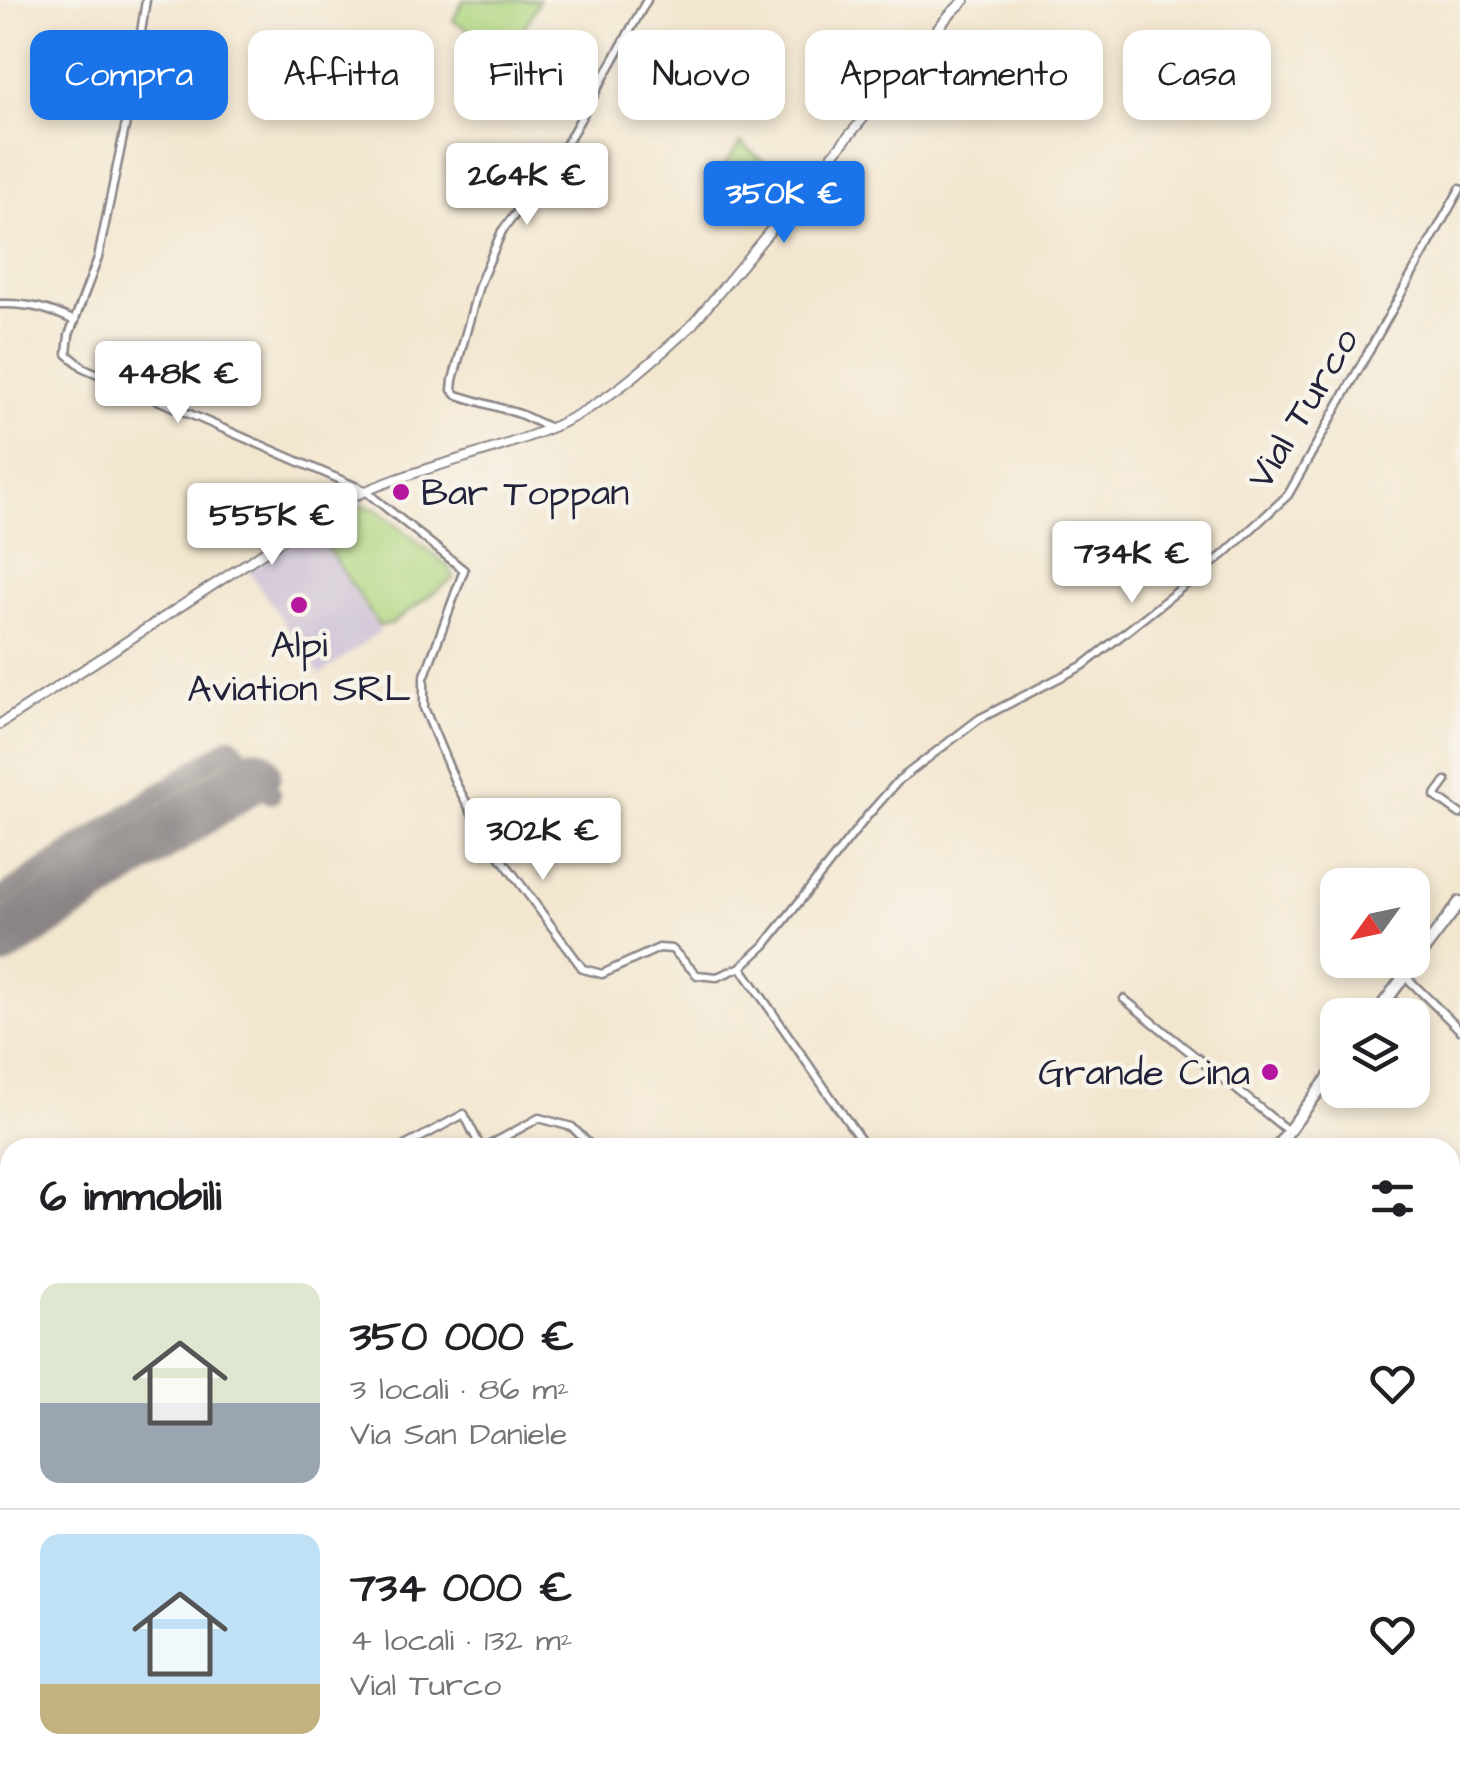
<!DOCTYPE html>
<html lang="it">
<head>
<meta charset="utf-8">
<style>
  :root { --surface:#fff; --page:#f2f2f2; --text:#202124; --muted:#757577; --line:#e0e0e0; --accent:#1a73e8 }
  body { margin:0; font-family:"Architects Daughter",sans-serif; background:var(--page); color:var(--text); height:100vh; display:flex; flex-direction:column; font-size:38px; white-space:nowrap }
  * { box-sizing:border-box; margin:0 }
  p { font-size:32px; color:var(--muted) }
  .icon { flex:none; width:55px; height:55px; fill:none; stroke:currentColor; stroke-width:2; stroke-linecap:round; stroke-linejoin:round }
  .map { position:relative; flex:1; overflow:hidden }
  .panel { position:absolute; left:0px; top:1138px; width:1460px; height:642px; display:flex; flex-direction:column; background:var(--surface); border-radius:30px 30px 0 0; box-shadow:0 5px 15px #0003 }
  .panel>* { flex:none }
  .guide { position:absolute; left:30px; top:30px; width:1400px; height:90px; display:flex; gap:20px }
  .needle { width:65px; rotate:237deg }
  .tools { position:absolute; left:1320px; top:868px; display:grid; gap:20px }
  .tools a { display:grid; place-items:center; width:110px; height:110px; border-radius:20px; background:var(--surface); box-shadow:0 5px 15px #0003; font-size:50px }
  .price { position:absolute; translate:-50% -85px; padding:0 22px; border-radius:10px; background:#fff; color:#222; font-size:32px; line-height:65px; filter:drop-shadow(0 2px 5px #0008) }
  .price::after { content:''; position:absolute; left:50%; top:60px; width:30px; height:22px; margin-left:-15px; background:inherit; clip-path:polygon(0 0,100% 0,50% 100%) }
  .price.on { background:var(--accent); color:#fff }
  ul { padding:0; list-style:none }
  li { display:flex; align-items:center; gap:30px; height:250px; padding:0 40px }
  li+li { border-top:2px solid var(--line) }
  li span { display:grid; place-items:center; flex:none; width:280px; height:200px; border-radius:20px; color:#555 }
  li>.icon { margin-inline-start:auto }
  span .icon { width:120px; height:120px; fill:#fffc; stroke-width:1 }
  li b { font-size:42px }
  h2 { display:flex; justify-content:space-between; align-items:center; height:120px; padding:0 40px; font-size:42px }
  .chip { padding:0 35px; border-radius:20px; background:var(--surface); box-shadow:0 5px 15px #0003; font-size:35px; line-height:90px }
  .chip.on { background:var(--accent); color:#fff }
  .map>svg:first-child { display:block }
  .industrial { fill:#cbbfd5 }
  .green { fill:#afd680; stroke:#687c5e; stroke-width:2.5 }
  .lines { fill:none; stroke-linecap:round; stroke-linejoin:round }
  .taxiway { stroke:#8a8485; stroke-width:20 }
  .runway { stroke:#8a8485; stroke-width:52 }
  .minor-casing { stroke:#8a8485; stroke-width:11 }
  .tertiary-casing { stroke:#8a8485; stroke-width:12 }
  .secondary-casing { stroke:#8a8485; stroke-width:14 }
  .primary-casing { stroke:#8a8485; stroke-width:15 }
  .minor { stroke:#fff; stroke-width:6 }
  .tertiary { stroke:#fff; stroke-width:8 }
  .secondary { stroke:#fff; stroke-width:9 }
  .primary { stroke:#fff; stroke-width:10 }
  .poi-dot { fill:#b5179e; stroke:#f7f3e8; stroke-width:4 }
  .labels { text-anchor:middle; stroke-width:9; stroke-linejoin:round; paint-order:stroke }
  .street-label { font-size:38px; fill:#22223b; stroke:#f7f3e8 }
  .poi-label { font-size:38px; fill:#22223b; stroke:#f7f3e8; text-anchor:start }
</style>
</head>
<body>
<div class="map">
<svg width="1460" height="1779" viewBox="0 0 1460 1779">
  <rect width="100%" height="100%" fill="#f7f3e8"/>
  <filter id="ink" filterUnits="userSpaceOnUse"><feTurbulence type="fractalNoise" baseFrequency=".01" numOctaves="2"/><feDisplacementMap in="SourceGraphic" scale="20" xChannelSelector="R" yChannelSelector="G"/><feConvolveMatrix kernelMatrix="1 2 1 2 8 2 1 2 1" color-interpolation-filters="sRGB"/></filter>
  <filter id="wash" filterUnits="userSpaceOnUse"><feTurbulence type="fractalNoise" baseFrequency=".0048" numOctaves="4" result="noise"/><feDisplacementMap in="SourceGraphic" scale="40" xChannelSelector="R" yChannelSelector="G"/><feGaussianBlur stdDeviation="2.25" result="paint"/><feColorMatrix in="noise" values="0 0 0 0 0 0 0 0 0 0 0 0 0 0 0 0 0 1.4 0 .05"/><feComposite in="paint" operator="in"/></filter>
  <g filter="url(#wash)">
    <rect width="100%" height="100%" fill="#f3e6cf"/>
    <path class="industrial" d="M313,529L380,631L320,675L248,570Z"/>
    <path class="green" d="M463,0H539L511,54L453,21Z
      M741,143L779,174C768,186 758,200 741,199L731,188L725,164Z
      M360,505L376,509L447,565L454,578L391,624L379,626L316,531Z"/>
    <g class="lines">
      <path class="taxiway" d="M0,898L231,746L271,794"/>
      <path class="runway" d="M0,941L255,774"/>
    </g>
  </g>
  <g filter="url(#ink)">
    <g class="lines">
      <g class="minor-casing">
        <path id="minor" d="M146,0L130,103L98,258L69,335L67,354L84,368L364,490L464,570L424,678V708L456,784L485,836L583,969L602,974L659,948L672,949L697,975L717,977L741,967L866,1148
          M0,304C29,303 49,309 75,321
          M550,428L520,414L457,395L452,390L453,380L479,285L502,231L558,159L647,0
          M1446,781L1435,796L1460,814
          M741,967L765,945L868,815L899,780L979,719L1084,665L1223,555L1288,495L1460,189
          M1404,975L1460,1030
          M1124,999L1288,1131
          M401,1148L464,1114L481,1148
          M484,1148L539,1118L572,1127L593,1148
          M1450,1643L1460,1632
          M1450,1741L1460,1725
          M326,1779L349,1770
          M1332,1779L1339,1770
          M1426,1779L1431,1770"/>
      </g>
      <g class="tertiary-casing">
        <path id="tertiary" d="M0,724L336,505C402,470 479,458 548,429C603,407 649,365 692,325L949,15L965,0"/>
      </g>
      <g class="secondary-casing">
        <path id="secondary" d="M990,1770L992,1779"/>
      </g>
      <g class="primary-casing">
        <path id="primary" d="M1375,1015L1460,902
          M1276,1148L1338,1065
          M476,1779L494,1770"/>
      </g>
      <use href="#minor" class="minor"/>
      <use href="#tertiary" class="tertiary"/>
      <use href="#secondary" class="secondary"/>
      <use href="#primary" class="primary"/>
    </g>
  </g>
  <g class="poi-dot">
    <circle cx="401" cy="492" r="10"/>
    <circle cx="299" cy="605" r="10"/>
    <circle cx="1270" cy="1072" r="10"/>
  </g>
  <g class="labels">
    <g class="street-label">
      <text transform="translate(1302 408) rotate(-59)" y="13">Vial Turco</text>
    </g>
    <g class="poi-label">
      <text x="421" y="505">Bar Toppan</text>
      <text x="299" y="657" text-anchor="middle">Alpi<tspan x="299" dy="44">Aviation SRL</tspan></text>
      <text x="1250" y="1085" text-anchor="end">Grande Cina</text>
    </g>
  </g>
</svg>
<div class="tools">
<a><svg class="needle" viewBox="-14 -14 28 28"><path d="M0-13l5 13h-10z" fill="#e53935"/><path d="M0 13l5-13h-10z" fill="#757577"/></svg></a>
<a><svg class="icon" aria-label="layers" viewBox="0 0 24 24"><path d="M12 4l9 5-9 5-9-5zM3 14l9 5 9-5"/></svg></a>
</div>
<b class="price" style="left:527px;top:228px">264K €</b>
<b class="price on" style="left:784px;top:246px">350K €</b>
<b class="price" style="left:178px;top:426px">448K €</b>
<b class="price" style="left:272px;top:568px">555K €</b>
<b class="price" style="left:1132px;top:606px">734K €</b>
<b class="price" style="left:543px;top:883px">302K €</b>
<div class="guide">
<a class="chip on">Compra</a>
<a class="chip">Affitta</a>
<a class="chip">Filtri</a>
<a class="chip">Nuovo</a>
<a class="chip">Appartamento</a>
<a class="chip">Casa</a>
</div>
<section class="panel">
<h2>6 immobili<svg class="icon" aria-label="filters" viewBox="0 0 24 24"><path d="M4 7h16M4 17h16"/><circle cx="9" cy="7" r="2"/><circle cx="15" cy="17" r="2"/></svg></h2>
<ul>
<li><span style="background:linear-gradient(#dfe7d0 60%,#9aa5b1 0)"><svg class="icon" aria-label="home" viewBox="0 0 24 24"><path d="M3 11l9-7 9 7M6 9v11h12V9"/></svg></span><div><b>350 000 €</b><p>3 locali · 86 m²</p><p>Via San Daniele</p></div><svg class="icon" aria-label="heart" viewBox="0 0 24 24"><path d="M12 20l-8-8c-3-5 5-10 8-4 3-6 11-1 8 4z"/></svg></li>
<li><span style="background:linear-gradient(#bfe0f5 75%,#c2b280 0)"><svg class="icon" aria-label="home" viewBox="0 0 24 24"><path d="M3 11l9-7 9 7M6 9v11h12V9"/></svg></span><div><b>734 000 €</b><p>4 locali · 132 m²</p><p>Vial Turco</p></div><svg class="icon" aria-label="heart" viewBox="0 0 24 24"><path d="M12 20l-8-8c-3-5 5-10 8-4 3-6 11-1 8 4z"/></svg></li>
</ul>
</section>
</div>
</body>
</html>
